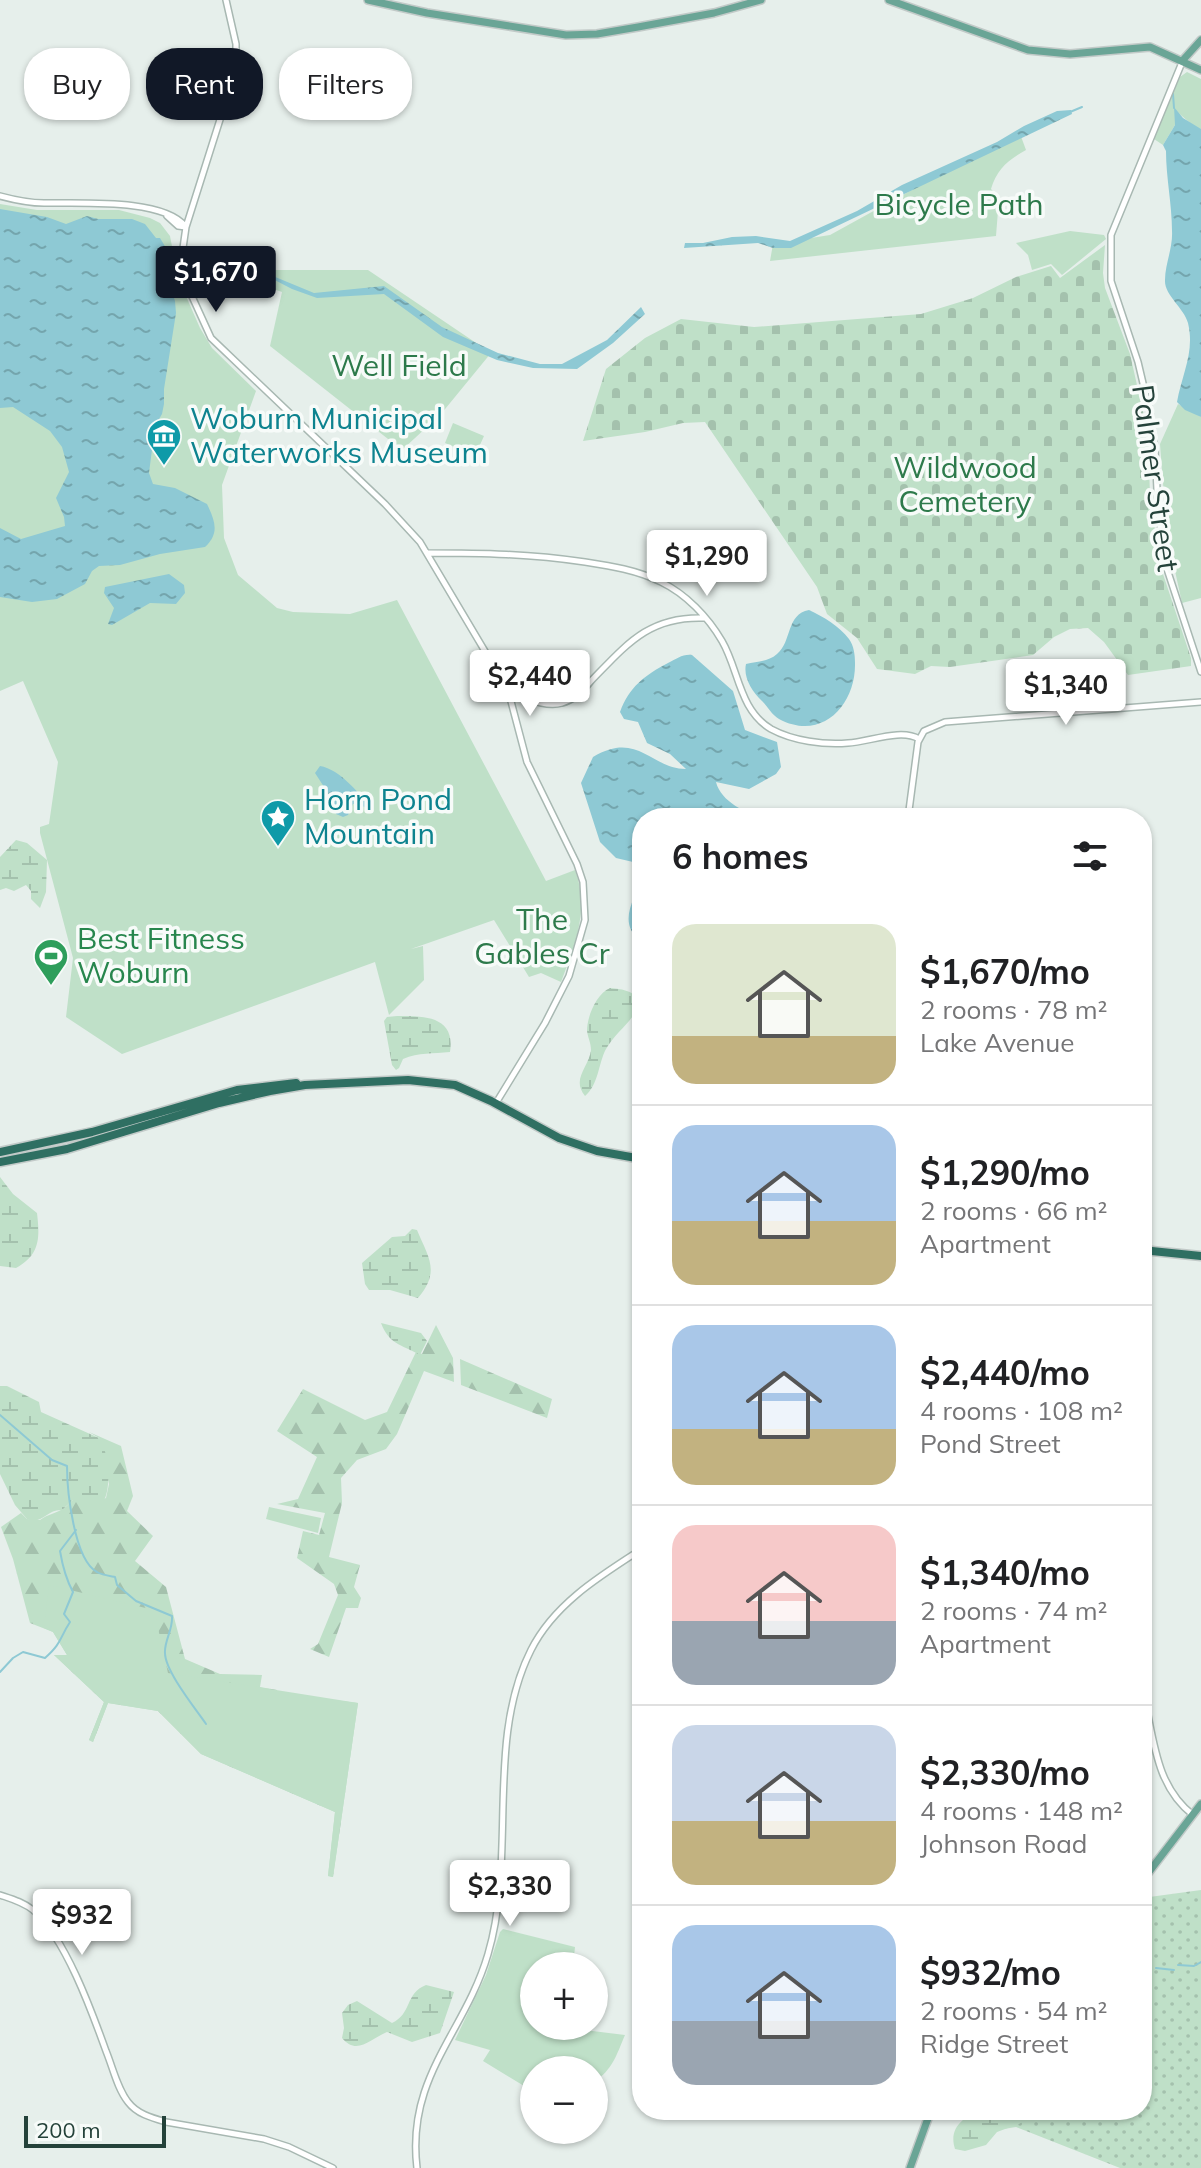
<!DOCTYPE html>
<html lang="en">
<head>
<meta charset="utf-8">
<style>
  :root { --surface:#fff; --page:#f2f2f2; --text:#202124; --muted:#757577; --line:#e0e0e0; --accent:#111827 }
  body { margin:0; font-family:Mulish,sans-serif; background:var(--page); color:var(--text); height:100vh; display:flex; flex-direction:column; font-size:30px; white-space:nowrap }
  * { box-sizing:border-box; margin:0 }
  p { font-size:26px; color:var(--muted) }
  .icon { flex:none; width:44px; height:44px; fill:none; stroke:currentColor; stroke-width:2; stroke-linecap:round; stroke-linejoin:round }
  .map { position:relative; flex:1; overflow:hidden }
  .details { position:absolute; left:632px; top:808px; width:520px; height:1312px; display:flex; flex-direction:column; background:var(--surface); border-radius:32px; box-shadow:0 2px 6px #0004 }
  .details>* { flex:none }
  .hud { position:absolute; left:24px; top:48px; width:488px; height:72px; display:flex; gap:16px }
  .tools { position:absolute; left:520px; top:1952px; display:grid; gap:16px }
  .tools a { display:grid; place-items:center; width:88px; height:88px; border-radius:50%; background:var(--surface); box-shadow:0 2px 6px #0004; font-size:40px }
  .scale { position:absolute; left:24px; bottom:20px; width:142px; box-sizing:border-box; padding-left:8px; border:4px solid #24423a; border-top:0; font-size:22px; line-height:28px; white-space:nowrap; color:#24423a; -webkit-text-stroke:6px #f7fbf9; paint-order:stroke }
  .price { position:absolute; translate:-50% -68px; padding:0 18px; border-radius:8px; background:#fff; color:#222; font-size:26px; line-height:52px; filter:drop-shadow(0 2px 4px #0008) }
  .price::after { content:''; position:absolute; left:50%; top:48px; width:24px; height:18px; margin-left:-12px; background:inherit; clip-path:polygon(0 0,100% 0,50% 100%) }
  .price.selected { background:var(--accent); color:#fff }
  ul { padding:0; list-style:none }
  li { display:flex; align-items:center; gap:24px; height:200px; padding:0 40px }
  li+li { border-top:2px solid var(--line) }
  li span { display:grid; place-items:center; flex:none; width:224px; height:160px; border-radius:24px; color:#555 }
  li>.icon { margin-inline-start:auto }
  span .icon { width:96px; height:96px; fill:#fffc; stroke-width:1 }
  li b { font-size:34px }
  h2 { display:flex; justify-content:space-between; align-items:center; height:96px; padding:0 40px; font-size:34px }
  .pill { padding:0 28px; border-radius:32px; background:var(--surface); box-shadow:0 2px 6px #0004; font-size:28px; line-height:72px }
  .pill.selected { background:var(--accent); color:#fff }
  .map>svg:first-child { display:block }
  .grass { fill:url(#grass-dots) }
  .forest { fill:url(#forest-firs) }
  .wetland { fill:url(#wetland-marsh) }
  .cemetery { fill:url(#cemetery-stones) }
  .park { fill:#bfe0c8 }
  .water { fill:url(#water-ripples) }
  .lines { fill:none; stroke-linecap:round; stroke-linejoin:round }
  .stream { stroke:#8ec9d4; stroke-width:2 }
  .minor-casing { stroke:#a8b8b2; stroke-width:8 }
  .major-casing { stroke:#c2cac8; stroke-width:10 }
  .highway-casing { stroke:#c2cac8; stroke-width:11 }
  .minor { stroke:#fff; stroke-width:5 }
  .major { stroke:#6aa596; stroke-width:7 }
  .highway { stroke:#2f6f62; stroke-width:8 }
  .labels { text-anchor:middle; stroke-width:7; stroke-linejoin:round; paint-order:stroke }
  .park-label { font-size:30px; fill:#2d7a4b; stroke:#f7fbf9 }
  .culture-label { font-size:30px; fill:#0d838f; stroke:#f7fbf9; text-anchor:start }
  .street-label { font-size:30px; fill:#24423a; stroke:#f7fbf9 }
  .leisure-label { font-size:30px; fill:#27864d; stroke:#f7fbf9; text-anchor:start }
</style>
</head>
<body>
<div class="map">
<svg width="1201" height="2168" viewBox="0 0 1201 2168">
  <defs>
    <pattern id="grass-dots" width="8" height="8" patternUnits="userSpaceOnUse" patternTransform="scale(2)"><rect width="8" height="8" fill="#bfe0c8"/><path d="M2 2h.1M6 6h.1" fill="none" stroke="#a4c1ad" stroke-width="1.8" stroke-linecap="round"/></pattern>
    <pattern id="forest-firs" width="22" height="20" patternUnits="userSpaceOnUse" patternTransform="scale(2)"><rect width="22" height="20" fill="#bfe0c8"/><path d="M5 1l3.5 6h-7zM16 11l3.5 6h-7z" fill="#a4c1ad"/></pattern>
    <pattern id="wetland-marsh" width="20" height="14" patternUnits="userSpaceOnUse" patternTransform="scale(2)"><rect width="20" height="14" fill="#bfe0c8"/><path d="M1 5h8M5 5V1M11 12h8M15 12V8" fill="none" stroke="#a4c1ad"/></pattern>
    <pattern id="cemetery-stones" width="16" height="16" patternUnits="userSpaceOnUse" patternTransform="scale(2)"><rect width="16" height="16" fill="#bfe0c8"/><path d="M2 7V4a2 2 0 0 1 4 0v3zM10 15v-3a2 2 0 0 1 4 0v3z" fill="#a4c1ad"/></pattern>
    <pattern id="water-ripples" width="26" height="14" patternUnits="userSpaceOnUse" patternTransform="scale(2)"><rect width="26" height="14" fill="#8ec9d4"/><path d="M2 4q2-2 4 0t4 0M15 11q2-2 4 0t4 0" fill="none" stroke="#74a5ad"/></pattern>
  </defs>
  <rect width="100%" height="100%" fill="#e6efeb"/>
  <path class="grass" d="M1201,1890V2168H1120L1016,2127L979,2133L962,2126L970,2110H1142V1898Z"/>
  <path class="forest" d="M436,1325L453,1358L454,1382L424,1371L397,1434L386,1449L357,1460L341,1478L342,1503L329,1557L360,1565L354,1587L361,1598L358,1608H346L329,1657L310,1649L318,1644L338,1595L334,1584L297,1558L303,1531L319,1535L325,1513L277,1504L298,1499L317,1457L277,1431L303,1389L365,1420L387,1412L416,1352L422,1354Z
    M460,1359L552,1399L547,1418L461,1385Z
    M89,1432L121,1446L133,1496L127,1511L153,1536L135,1561L166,1587L185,1659L220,1674L262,1675L260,1687L277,1690L276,1693L358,1703L333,1877L328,1876L335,1812L201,1754L158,1711L108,1703L93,1742L89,1740L104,1702L54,1655H67L53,1632L30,1623L13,1559L1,1527L21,1513L27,1519L40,1520C48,1514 57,1513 64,1508C70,1504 70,1498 80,1499C91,1499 95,1503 106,1498L109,1484L99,1438Z"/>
  <path class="wetland" d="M16,840L27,843L47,860L46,892L40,908L31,899V891L26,885L14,891L6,888L0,890V857Z
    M610,988C622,989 639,991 639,1006C631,1023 615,1033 606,1049C598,1064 599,1084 585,1096C571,1079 589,1067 591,1050C591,1043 588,1038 587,1031C587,1017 596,994 610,988Z
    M397,1016C422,1016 456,1015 450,1052C433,1054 419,1052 403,1059L399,1068L396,1070L392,1065L384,1021L387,1017Z
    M0,1177L13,1194L37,1213C40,1238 40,1255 16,1268L0,1266Z
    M412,1229L417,1230C428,1257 441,1271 418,1298L390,1290H369L365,1284L362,1263L392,1237L405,1236Z
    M381,1323L421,1333L427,1341L420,1355C400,1344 389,1344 381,1323Z
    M0,1386H7L39,1402L41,1412L99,1438C109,1451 112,1489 103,1502L73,1500L62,1510C50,1509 44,1520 33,1521L27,1519L15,1505L0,1474Z
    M426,1985L454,1992L440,2033L412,2042L387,2032C370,2039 357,2056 342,2038L344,2028L342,2013L348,2005L357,2001L392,2023C412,2014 405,1993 426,1985Z
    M984,2110H1042L1019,2124L997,2132L986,2145L965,2151L955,2149C948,2128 964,2115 984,2110Z"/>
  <path class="cemetery" d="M1105,245L1103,273L1105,288L1130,354L1148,434L1150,496L1160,565L1191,658V666L1128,675L1104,642L1088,628L1070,629L1054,637L1033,655L950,667L931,666L915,674L877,669L857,638L827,614L817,587L705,422L683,423L645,432L583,441L606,369L645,338L681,319L754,327L921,314L973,298L1016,277L1051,266L1060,278Z"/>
  <path class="park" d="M1187,72L1201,79V129H1197L1175,110V125L1163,145L1154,139L1180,77Z
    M1019,131L1026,150C1008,160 997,169 991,189L999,198L996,236L770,261L773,244L830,235Z
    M0,204L37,210H119L150,218L160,223L170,236L178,278L200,328L212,348L256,391L222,485L224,538L238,575L277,608L293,612L350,614L397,600L546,881L575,870C590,909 575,945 561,982L541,973L529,977L494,920L411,949L423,946L424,980L389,1015L375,962L122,1054L66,1017L73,958L40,833V827L49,824L58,762L23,681L0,691Z
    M1070,231L1104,235L1106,239L1062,275L1051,264L1032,270L1028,255L1016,243Z
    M257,270H368L491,353L441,414L402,450L270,346L282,292L247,280Z
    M1178,404L1201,417V598L1182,603L1167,534L1160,444Z
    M453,423L484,436L475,456L445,443Z
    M269,1507L321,1518L318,1533L266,1519Z
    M49,1585L154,1610L168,1673L358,1703L333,1877L328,1876L335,1812L201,1754L158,1711L108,1703L93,1742L89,1740L104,1702L54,1655H67L53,1632L44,1628Z
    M503,1929L575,1947L573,1966H534V2026H568V2028L625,2035C616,2056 613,2069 594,2082V2070H534V2092L483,2061L490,2050L455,2040L486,1975L500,1932Z"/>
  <path class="water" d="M1174,107L1183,118L1201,129V417L1185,410L1177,402C1182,374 1195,352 1188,323C1184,308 1164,295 1165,280C1165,264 1173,248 1172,231C1172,204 1166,178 1166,151L1163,145L1175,125Z
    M1071,110L1072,114L791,248H773L758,243L684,248L685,243H703L732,237L756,236L790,241L857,211L902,185L997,142L1024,126L1057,111Z
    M0,209L47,217L66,224L87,216L98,219H132L145,224L156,238H160L166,248L170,262L167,276L175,301L176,313L164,389V404L162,414L155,426L149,473L153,484L175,488L207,504C215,521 220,533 205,547L160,554L120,565L99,566L92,571L85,584L57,599L32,602L0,597V528L21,539L65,526L64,517L56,498L69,472L62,447L50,431L13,407L0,408Z
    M268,274L314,293L384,286L442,327L498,353L540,364H562L607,340L641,307L645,314L613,343L577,369L533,368L497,360L443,337L384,294L317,298L292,289L265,275Z
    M169,574L184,585L185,593L176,604L150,603L112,625L108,624L114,608L104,593L105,587Z
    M809,610C824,617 839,626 849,639C854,646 855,655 855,663C856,705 822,742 779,719C772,715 768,707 762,701C752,692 743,677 746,664C757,661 768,662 777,654C792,642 786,614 809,610Z
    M692,655L733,691L745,730L777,742L781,767L776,774L749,789L716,782C721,802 746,813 764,818H642V943C607,915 654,888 633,862L616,858L600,842L581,783L593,757C638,730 651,769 686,769L670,754L647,743L638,722L624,719L620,712C629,687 645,675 668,663C677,659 682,654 692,655Z
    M320,766C340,769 361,795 373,811L358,804H353L348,815L343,817L336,814L328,793L315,773Z"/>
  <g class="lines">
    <path class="stream" d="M1173,94L1174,108
      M1070,112L1082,107
      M192,282L205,281L218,275H265
      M171,288L181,286
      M0,1415L52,1460L67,1466C67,1490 74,1560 97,1572C102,1575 110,1576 115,1577L117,1585L136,1601L172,1616C173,1630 164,1641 165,1653C165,1671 195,1708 206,1724
      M0,1672L13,1658L23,1652L45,1658C62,1643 59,1639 70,1622L64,1614L73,1592C67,1581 62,1563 60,1551L76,1530
      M1142,1965L1151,1968
      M1178,1965L1194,1966L1201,1962
      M1156,1968L1174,1970"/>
    <g class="minor-casing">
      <path id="minor" d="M226,0L236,44V69L186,227L181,262L190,292L211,338L385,504L420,542L508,690L527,762L577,864L583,882L585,920L569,976L545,1023L496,1103
        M1183,60L1111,235V281L1138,362L1150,413L1155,449L1158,510L1167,569L1201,672
        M0,196C15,200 29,203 44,203C79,204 162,198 185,226
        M167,216L178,226L186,227
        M428,553C484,553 529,554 585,562C611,566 637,570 661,582C686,594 708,617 722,641C739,670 739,710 771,729C793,741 824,745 848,743C869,742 901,728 919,739
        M509,692C524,697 545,708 562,703C574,700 584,690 591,681C627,644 649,616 704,618
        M908,818L918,742L924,731L945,722L1201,702
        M1142,1688C1154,1733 1153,1784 1193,1815
        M0,1895C12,1899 23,1902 33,1910C65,1937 92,2012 106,2051C113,2068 117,2088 128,2102C137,2114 152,2118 166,2122L264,2139L289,2147L333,2168
        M417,2168C406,2076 465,2033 488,1954C517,1856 485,1741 531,1650C554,1604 600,1576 642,1549"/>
    </g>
    <g class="major-casing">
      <path id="major" d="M368,0L427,13L566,35L597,34L638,27L714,13L761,0
        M889,0L1028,50L1070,54L1150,47L1201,70
        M1183,60L1201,40
        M1142,1881L1201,1804
        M910,2168L931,2110"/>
    </g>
    <g class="highway-casing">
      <path id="highway" d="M0,1152L92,1132L237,1090L296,1083
        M0,1162L67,1149L219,1103L270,1091L305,1085L408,1080L455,1085L491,1101L559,1138L597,1151L642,1159
        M1142,1250L1201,1256"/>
    </g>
    <use href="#minor" class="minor"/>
    <use href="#major" class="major"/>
    <use href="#highway" class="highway"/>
  </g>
  <defs>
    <g id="museum-pin" transform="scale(1.8)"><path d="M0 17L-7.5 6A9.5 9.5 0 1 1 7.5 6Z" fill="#0f9aa8" stroke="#f7fbf9"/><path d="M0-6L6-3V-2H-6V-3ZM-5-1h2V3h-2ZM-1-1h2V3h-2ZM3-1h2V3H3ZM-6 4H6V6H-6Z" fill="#fff"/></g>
    <g id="sight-pin" transform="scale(1.8)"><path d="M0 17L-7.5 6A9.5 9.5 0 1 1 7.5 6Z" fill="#0f9aa8" stroke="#f7fbf9"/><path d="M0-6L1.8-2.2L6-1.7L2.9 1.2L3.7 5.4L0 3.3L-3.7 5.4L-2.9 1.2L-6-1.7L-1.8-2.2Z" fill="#fff"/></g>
    <g id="stadium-pin" transform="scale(1.8)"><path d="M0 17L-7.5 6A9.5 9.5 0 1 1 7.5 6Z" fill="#2e9e5b" stroke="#f7fbf9"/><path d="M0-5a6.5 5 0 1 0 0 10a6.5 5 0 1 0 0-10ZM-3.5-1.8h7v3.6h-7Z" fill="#fff"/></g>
  </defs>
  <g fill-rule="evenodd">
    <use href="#museum-pin" x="164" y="436"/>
    <use href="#sight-pin" x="278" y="817"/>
    <use href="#stadium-pin" x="51" y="956"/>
  </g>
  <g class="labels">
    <g class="park-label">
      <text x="959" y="215">Bicycle Path</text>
      <text x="399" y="376">Well Field</text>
      <text x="965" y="478">Wildwood<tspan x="965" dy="34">Cemetery</tspan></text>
      <text x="542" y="930">The<tspan x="542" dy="34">Gables Cr</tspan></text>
    </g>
    <g class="culture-label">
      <text x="190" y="429">Woburn Municipal<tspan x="190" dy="34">Waterworks Museum</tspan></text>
      <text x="304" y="810">Horn Pond<tspan x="304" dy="34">Mountain</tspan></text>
    </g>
    <g class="street-label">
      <text transform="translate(1155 478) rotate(82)" y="10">Palmer Street</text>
    </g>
    <g class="leisure-label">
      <text x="77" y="949">Best Fitness<tspan x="77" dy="34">Woburn</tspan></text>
    </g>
  </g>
</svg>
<div class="tools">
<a>+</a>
<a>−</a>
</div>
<div class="scale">200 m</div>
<b class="price selected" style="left:216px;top:314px">$1,670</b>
<b class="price" style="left:707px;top:598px">$1,290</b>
<b class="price" style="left:530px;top:718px">$2,440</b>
<b class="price" style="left:1066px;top:727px">$1,340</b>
<b class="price" style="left:510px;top:1928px">$2,330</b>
<b class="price" style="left:82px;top:1957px">$932</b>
<div class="hud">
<a class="pill">Buy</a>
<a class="pill selected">Rent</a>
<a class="pill">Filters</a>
</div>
<section class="details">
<h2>6 homes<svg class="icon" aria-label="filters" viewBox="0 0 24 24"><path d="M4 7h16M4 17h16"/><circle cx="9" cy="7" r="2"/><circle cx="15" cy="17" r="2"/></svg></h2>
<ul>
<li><span style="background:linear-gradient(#dfe7d0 70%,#c2b280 0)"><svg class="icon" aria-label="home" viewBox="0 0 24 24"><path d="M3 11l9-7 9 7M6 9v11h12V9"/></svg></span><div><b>$1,670/mo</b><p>2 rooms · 78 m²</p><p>Lake Avenue</p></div></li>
<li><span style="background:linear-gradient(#a9c7e8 60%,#c2b280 0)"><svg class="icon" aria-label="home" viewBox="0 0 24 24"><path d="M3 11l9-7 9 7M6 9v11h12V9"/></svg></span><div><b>$1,290/mo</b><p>2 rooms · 66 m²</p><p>Apartment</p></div></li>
<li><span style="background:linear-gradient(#a9c7e8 65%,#c2b280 0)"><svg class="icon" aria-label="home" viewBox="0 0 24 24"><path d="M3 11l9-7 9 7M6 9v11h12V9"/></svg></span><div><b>$2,440/mo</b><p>4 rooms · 108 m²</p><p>Pond Street</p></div></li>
<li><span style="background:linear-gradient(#f6c9c9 60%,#9aa5b1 0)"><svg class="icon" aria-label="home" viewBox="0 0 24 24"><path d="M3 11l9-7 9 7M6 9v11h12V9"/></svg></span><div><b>$1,340/mo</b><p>2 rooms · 74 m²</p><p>Apartment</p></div></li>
<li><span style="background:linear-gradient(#c9d6e8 60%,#c2b280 0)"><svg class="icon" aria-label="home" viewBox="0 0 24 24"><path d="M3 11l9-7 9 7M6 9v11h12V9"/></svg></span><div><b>$2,330/mo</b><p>4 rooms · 148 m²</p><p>Johnson Road</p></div></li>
<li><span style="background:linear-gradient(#a9c7e8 60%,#9aa5b1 0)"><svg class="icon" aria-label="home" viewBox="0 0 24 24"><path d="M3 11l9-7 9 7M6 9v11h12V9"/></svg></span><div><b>$932/mo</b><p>2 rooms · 54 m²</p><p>Ridge Street</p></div></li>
</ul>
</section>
</div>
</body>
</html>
